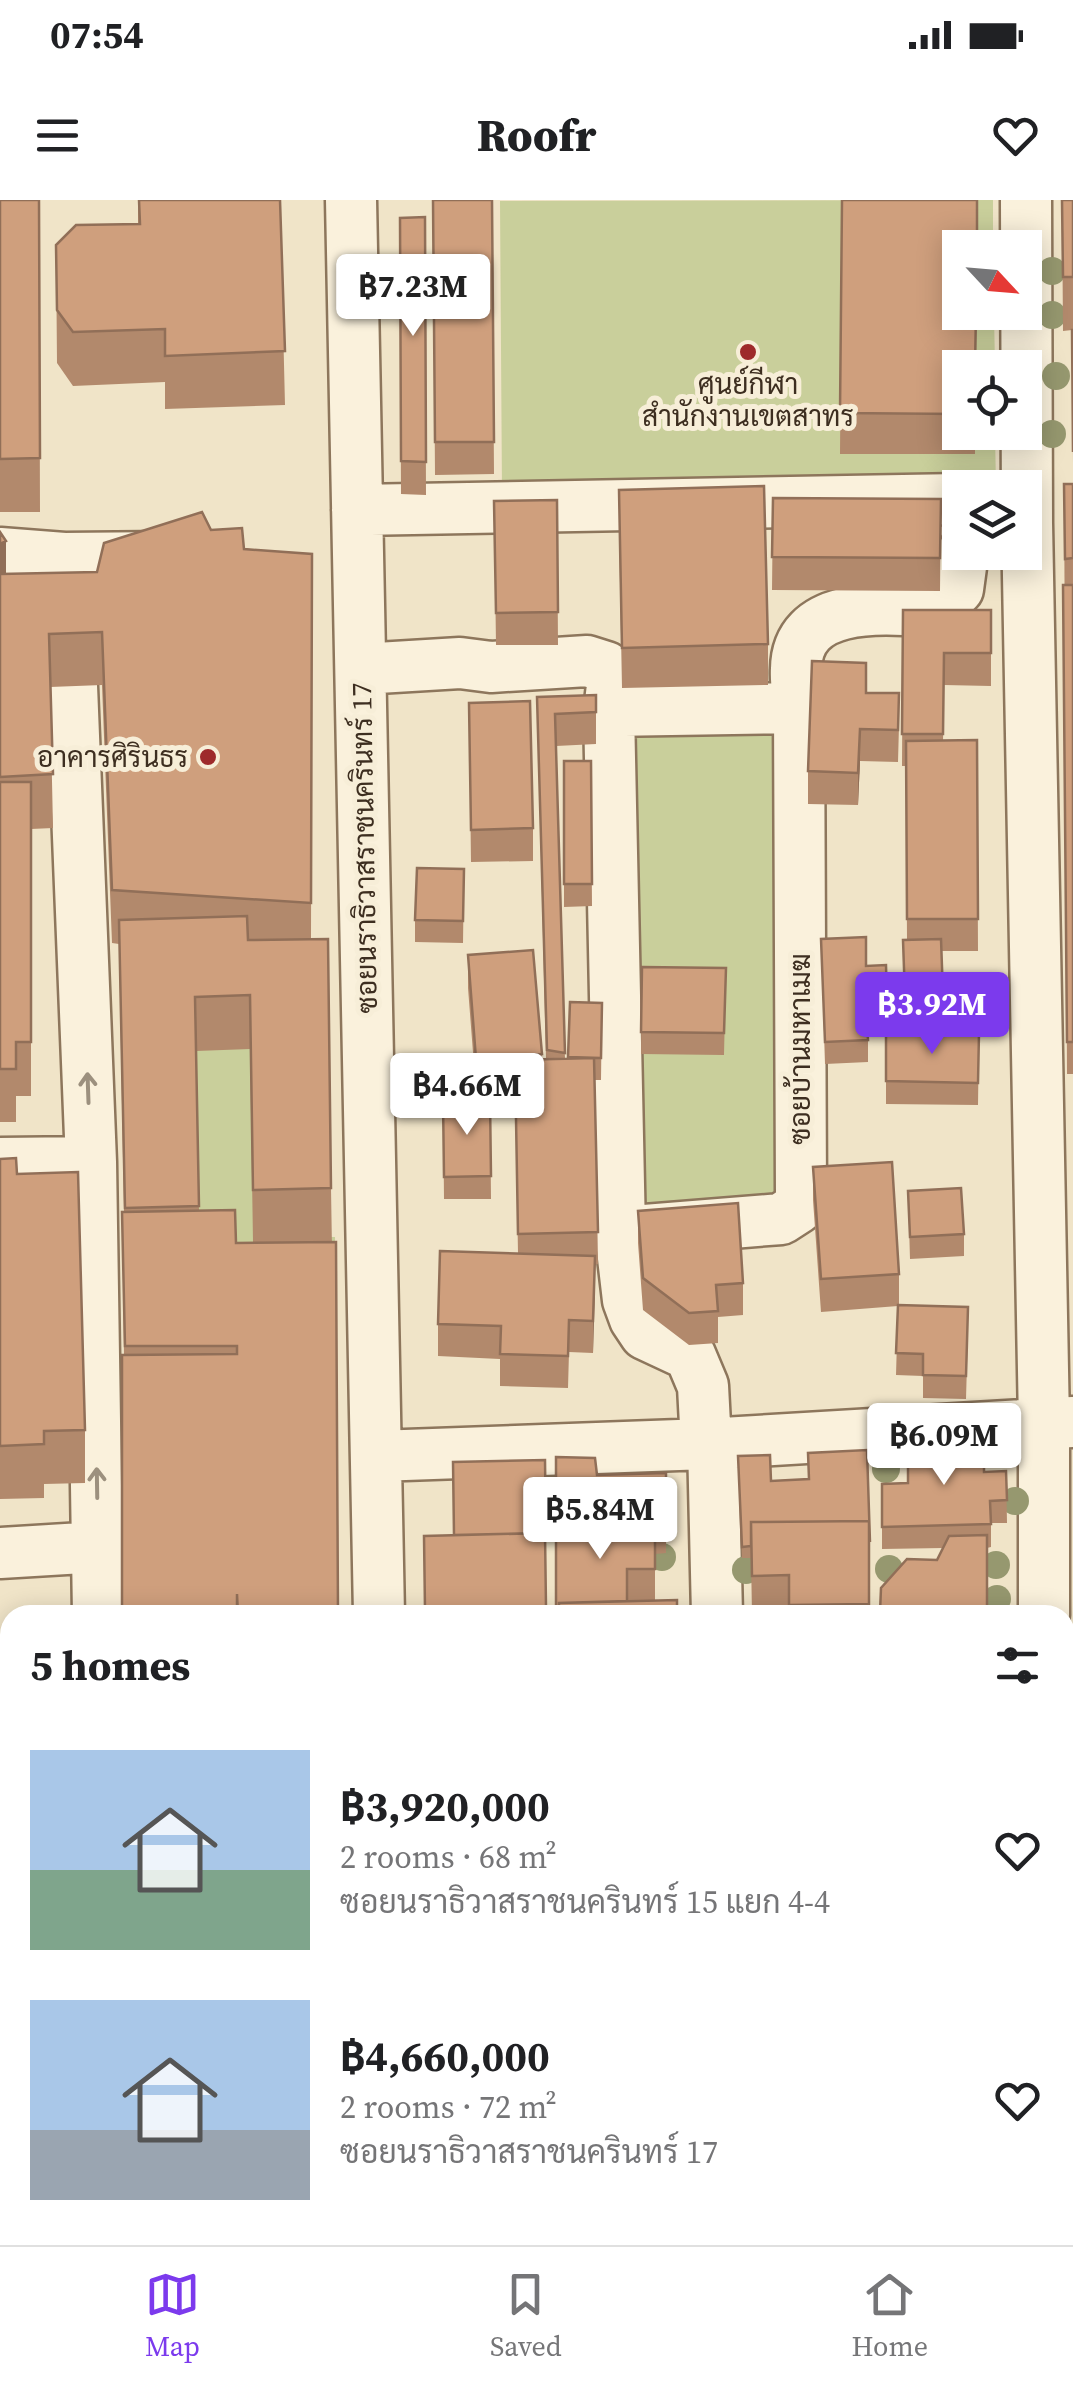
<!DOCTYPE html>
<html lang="en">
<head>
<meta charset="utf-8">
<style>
  :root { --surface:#fff; --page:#f6f6f6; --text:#202124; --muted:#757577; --line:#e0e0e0; --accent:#7c3aed }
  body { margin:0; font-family:"Source Serif 4",Sarabun,serif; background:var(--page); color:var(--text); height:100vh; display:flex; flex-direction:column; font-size:38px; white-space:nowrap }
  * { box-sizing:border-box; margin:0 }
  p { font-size:32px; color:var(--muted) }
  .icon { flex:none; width:55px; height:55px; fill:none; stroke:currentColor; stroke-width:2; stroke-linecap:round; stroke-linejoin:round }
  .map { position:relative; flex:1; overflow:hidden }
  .drawer { position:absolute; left:0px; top:1405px; width:1075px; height:640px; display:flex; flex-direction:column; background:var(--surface); border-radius:30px 30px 0 0; box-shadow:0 5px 25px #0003 }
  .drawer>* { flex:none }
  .needle { width:65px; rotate:116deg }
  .fabs { position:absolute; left:942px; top:30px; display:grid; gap:20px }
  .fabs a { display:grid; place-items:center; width:100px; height:100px; border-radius:0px; background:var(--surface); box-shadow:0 5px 25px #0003; font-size:50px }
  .price { position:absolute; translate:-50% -85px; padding:0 22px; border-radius:10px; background:#fff; color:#222; font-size:32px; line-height:65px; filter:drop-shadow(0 2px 5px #0008) }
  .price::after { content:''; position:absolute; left:50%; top:60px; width:30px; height:22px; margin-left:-15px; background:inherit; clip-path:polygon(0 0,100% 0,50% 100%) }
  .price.current { background:var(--accent); color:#fff }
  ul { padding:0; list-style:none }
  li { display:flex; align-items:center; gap:30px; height:250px; padding:0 30px }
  li span { display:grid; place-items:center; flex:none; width:280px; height:200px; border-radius:0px; color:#555 }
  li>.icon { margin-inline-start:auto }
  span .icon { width:120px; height:120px; fill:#fffc; stroke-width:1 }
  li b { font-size:42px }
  h2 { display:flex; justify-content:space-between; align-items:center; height:120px; padding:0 30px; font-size:42px }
  .status { display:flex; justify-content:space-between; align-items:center; height:70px; padding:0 50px; background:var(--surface); direction:ltr }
  .status svg { height:28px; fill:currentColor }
  header { display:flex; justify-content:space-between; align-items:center; height:130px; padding:0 30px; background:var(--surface); font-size:45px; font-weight:800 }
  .tabs { display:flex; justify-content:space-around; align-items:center; height:140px; border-top:2px solid var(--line); background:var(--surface); font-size:28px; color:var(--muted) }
  .tabs a { display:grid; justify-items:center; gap:5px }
  .tabs .current { color:var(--accent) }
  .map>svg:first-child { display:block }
  .green { fill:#c9cf9b }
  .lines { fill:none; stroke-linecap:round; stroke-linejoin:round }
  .minor-casing { stroke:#8d765c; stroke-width:55 }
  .minor { stroke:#faf1dc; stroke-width:50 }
  .tree { fill:#96986f }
  .wall { fill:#b2896c; fill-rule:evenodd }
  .shaded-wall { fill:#916f58 }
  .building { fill:#cf9f7d; stroke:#916f58; stroke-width:2.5 }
  .oneway { stroke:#9c907e }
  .poi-dot { fill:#9e2a2b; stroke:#f7eed8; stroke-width:4 }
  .labels { text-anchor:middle; stroke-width:10; stroke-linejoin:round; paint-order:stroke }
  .poi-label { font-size:28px; fill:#3d2e20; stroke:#f7eed8 }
  .street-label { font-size:28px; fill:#3d2e20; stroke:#f7eed8 }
</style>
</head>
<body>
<div class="status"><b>07:54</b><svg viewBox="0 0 49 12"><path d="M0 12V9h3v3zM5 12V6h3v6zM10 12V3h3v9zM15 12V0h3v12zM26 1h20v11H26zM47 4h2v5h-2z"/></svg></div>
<header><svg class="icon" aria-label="menu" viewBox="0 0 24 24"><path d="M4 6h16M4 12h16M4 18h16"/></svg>Roofr<svg class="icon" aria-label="heart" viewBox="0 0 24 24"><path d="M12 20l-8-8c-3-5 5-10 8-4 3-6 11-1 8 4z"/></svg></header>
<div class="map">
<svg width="1073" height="2045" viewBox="0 0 1073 2045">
  <rect width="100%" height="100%" fill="#f0e4c8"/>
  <path class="green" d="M993,0V47L960,48V112L994,113L995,167L960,168V232L995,233L996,287L502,294L500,1Z
    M621,535H790L792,998L628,1023Z
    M280,840L263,1036L335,1037L336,1107L195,1115L177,848Z"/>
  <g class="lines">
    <g class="minor-casing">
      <path id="minor" d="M351,0L379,1415
        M1026,0L1027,323L1044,1223V1415
        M357,310L960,299
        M0,353L64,358L168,357
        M361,469L460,463L491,467L587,461L606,467L613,477L609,511L799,508L801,995L798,1008L781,1019L620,1032
        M72,486L91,962L98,1415
        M799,508C798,496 795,482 796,469C797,398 889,409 936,412L958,389L963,352
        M609,511L620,1032L628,1100L635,1119L645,1134L690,1155L703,1186L706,1244
        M0,963L91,962
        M713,1242L717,1415
        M377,1256L706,1244L1073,1222
        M0,1353L99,1347
        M387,2035V2045
        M732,2035V2045
        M1060,2035V2045"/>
    </g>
    <use href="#minor" class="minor"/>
  </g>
  <g class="tree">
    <circle cx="1052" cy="71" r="14"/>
    <circle cx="1052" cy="115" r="14"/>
    <circle cx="1056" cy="176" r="14"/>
    <circle cx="1052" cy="234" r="14"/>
    <circle cx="886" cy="1269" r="14"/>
    <circle cx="1015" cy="1301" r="14"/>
    <circle cx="662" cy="1357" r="14"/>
    <circle cx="996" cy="1365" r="14"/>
    <circle cx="889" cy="1369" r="14"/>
    <circle cx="746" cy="1370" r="14"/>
    <circle cx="997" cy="1399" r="14"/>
  </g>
  <path class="wall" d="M0,0H39L40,312H0Z
    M138,0H280L285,205L165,209V182L73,186L57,163L56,45L138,24Z
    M433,0H492L494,274L435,275Z
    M842,0L960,168V232H975V254H840Z
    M1062,0H1073V263L1072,130L1063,131Z
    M425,17L426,295L401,294L400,18Z
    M1064,284H1073V874H1067Z
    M773,298L941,299L940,391L772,390Z
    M557,300L558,445H496L494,301Z
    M211,330L244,349L312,354L311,739L331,988L338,1415L124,1155L122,1012H124L119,744L112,743L102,485L50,487L53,628L31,629V896H16V922H0V332L6,374L97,372ZM250,849L253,1042L236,1043L199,1011L196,851Z
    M619,331L768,444V485L622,488Z
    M903,410H991V486L944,485L943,541L977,540L978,751H941L943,818L905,820L903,763L907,740L906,566H902Z
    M866,493L899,525L898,562L860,561L858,605L808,604V571Z
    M596,495V544L556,546L565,859H568L602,803L601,880H595L598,1064L595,1065L593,1153L569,1152L568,1188L500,1186V1159L438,1156V1124L518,1053L515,888L476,891L468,788V755L533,750L542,859H546L537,497Z
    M469,503L533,628V661L471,662Z
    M564,561H591L592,706L564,707Z
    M464,669L463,743L415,742V720Z
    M821,739L866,766L887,806V828H868V862L825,864Z
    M642,767L726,768L724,855L641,854Z
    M886,832L979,833L978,905L886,904Z
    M443,900H490L491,999H444Z
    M0,959L17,974L85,1230V1283L44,1284V1298L0,1299Z
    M813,967L899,1074V1105L968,1129L966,1199L923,1198V1176L896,1175L898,1106L821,1112L813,1000Z
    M908,991L964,1034V1056L910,1059Z
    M638,1011L743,1083V1115L718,1117V1143L689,1145L643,1110L638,1043Z
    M738,1256L771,1281L870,1342L869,1415H752L751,1358H742Z
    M556,1257L597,1275L666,1273V1353L655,1354V1401L677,1415H556Z
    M1006,1271L1007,1323H991V1347L937,1360L943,1348L882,1349V1284L908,1283L984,1272Z
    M424,1336L546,1339V1415H424Z
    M0,1734H10V2035H338V2045H0Z
    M569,2035H616V2045H570Z
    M621,2035H697V2045H621Z
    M773,2035H881V2045H773Z"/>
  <path class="shaded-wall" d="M6,341V394L0,397V344Z
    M860,529V561L858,605V573Z
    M595,1056V1088L593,1153V1121Z
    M273,2035H295V2045H273Z
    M320,2035H338V2045H320Z"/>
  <path class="building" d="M0,0H39L40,258L0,259Z
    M139,0H280L285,151L165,156V129L73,132L57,110L56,45L76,25L140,24Z
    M433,0H492L494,242H435Z
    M842,0H977V48H960V112H976L975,168H960V214L840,213Z
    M1062,0H1073V77H1063Z
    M425,17L426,262L401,261L400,18Z
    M1072,130H1073V252Z
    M1064,284H1073V358L1065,359Z
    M764,286L768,444L622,448L619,290Z
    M773,298L941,299L940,358L772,357Z
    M557,300L558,412L496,413L494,301Z
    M202,312L211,330L242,328L244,349L312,354L311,703L112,690L102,432L49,434L53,574L0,577V374L97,372L104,343Z
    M0,332L6,341L0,344Z
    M1063,385H1073V842H1067Z
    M903,410H991V453H944L943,534H902Z
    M812,461L866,463V493H899L898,530L860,529L858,573L808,571Z
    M596,495V512L555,514L565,853L547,850L537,497Z
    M530,501L533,628L471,630L469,503Z
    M977,540L978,719H907L906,541Z
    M564,561H591L592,684H564Z
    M0,582H31V842H16V869H0Z
    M417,668L464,669L463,721L415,720Z
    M247,716L248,740L328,739L331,988L253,990L250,795L195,797L199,1006L125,1008L119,720Z
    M866,737V766L886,765L887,806H866L868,840L825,842L821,739Z
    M941,739L943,795L905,797L903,740Z
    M533,750L542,854L476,859L468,755Z
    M642,767L726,768L724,833L641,832Z
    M570,802L602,803L601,858L568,857Z
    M886,832L979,833L978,883L886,881Z
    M594,858L598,1032L518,1034L515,860Z
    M443,900H490L491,976L444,977Z
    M16,958L17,974L78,972L85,1230L44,1231V1244L0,1246V959Z
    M892,962L899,1074L821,1079L813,967Z
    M961,988L964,1034L910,1037L908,991Z
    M738,1003L743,1083L716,1085L718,1111L689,1113L643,1078L638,1011Z
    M235,1010L236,1043L336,1042L338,1415H238L237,1394V1415H122V1155L237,1154V1146H125L122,1012Z
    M440,1051L595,1056L593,1121L569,1120L568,1156L500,1154L501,1126L438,1124Z
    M898,1105L968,1107L966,1176L923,1175V1154L896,1153Z
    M984,1243V1272L1006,1271L1007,1300L990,1301L991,1324L882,1327V1284L908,1283V1245Z
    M867,1250L870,1342L869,1321L751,1322V1346L742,1347L738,1256L770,1255L771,1281L809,1279L808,1253Z
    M556,1257L595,1258L597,1275L666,1273V1331H655V1327L556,1328Z
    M545,1260L546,1339H545V1333L454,1335L453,1262Z
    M869,1321V1404L789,1405V1375L752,1376L751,1322Z
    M655,1327V1369H627V1401L559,1403V1408H556V1328Z
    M545,1333L546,1407L425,1410L424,1336Z
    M987,1335V1415H982V1408L880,1412L881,1388L907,1359L937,1360L949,1336Z
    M677,1400V1415H559V1403Z
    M982,1408V1415H879V1412Z
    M0,1734H10V2026H0Z
    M49,2035H121L120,2045H49Z
    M432,2035H560V2045H432Z
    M894,2035H1027V2045H894Z"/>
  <defs><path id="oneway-shaft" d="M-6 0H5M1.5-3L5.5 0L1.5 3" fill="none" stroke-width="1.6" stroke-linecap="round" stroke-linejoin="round" transform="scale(2.5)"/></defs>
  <g class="oneway">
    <use href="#oneway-shaft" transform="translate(88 888) rotate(-92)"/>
    <use href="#oneway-shaft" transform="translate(97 1283) rotate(-91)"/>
  </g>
  <g class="poi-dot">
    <circle cx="748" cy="152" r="10"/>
    <circle cx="208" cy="557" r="10"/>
  </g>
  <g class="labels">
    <g class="poi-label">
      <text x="748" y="194">ศูนย์กีฬา<tspan x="748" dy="32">สำนักงานเขตสาทร</tspan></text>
      <text x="188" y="567" text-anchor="end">อาคารศิรินธร</text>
    </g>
    <g class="street-label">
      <text transform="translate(364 648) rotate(-91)" y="10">ซอยนราธิวาสราชนครินทร์ 17</text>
      <text transform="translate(800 849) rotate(-90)" y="10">ซอยบ้านมหาเมฆ</text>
    </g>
  </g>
</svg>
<div class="fabs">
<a><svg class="needle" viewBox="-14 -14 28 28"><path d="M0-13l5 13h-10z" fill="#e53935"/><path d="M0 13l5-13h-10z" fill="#757577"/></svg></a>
<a><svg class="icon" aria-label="locate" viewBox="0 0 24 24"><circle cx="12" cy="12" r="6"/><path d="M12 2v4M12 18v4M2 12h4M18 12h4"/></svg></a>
<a><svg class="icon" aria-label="layers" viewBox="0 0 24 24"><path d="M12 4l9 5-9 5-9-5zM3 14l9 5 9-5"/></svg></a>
</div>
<b class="price" style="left:413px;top:139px">฿7.23M</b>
<b class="price current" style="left:932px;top:857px">฿3.92M</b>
<b class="price" style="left:467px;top:938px">฿4.66M</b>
<b class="price" style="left:944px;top:1288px">฿6.09M</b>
<b class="price" style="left:600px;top:1362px">฿5.84M</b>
<section class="drawer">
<h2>5 homes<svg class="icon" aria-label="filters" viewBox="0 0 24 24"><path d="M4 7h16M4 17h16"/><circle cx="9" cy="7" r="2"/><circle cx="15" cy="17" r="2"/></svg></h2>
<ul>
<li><span style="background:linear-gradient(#a9c7e8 60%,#7fa58c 0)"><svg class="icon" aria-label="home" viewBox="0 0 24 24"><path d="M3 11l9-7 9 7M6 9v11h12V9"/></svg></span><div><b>฿3,920,000</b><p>2 rooms · 68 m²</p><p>ซอยนราธิวาสราชนครินทร์ 15 แยก 4-4</p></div><svg class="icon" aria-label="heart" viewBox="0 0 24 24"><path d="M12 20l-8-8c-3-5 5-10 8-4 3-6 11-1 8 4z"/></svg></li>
<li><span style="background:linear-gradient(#a9c7e8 65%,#9aa5b1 0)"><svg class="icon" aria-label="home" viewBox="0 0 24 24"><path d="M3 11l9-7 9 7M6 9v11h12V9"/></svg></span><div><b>฿4,660,000</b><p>2 rooms · 72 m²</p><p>ซอยนราธิวาสราชนครินทร์ 17</p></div><svg class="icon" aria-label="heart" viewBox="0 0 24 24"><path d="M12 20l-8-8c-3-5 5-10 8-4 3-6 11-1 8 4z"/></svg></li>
</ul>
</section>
</div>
<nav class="tabs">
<a class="current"><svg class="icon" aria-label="map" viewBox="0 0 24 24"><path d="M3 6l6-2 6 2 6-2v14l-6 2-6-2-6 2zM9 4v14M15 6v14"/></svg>Map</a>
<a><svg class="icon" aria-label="saved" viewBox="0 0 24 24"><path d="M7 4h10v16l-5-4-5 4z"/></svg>Saved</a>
<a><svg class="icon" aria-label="home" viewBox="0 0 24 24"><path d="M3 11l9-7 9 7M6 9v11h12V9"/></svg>Home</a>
</nav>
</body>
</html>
